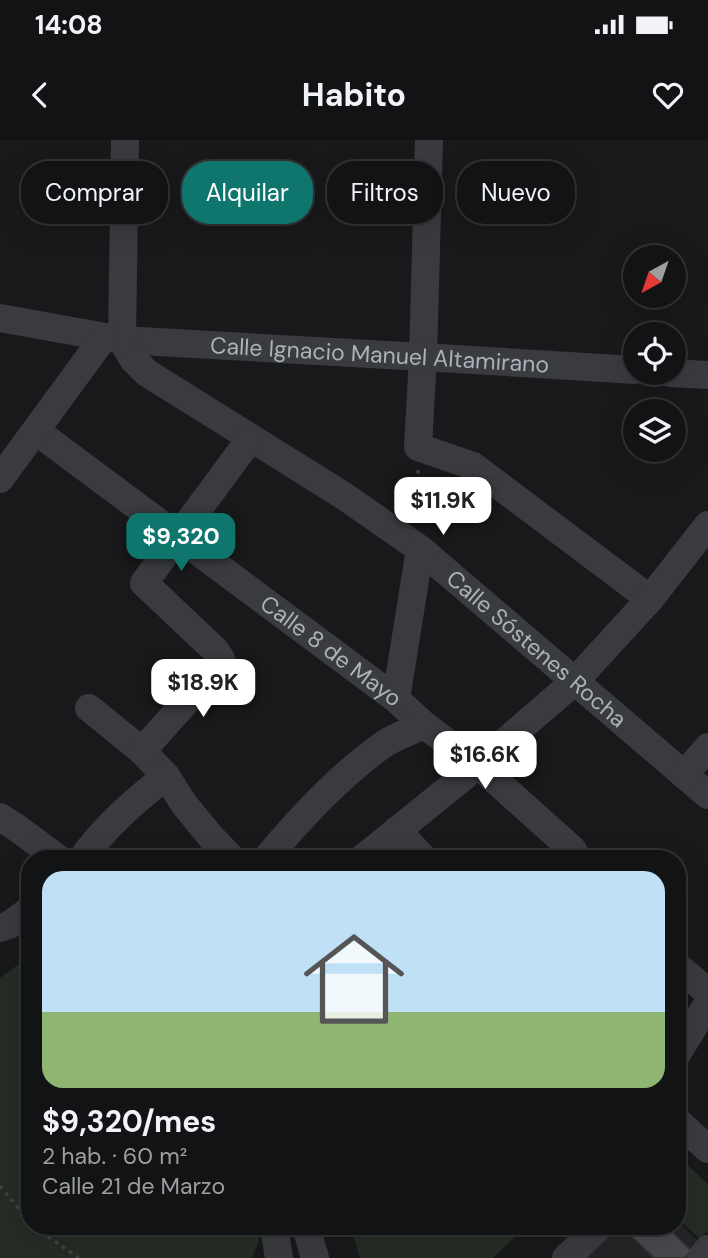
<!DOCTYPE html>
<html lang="es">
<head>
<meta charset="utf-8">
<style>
  :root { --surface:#121314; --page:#1b1c1d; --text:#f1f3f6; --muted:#9c9ea0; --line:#313234; --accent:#0f766e }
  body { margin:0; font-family:"DM Sans",sans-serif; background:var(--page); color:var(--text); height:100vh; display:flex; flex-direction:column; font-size:26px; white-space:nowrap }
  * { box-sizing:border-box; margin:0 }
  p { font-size:23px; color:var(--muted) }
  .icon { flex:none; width:38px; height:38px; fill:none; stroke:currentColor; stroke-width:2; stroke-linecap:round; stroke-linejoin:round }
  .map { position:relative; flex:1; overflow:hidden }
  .side { position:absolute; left:21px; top:710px; width:665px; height:385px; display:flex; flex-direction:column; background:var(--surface); border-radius:28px; box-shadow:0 7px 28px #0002,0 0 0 2px var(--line) }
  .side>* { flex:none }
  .top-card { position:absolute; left:21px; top:21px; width:667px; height:63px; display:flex; gap:14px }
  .needle { width:46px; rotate:220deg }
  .controls { position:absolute; left:623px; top:105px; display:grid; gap:14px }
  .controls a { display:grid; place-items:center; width:63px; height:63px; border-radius:50%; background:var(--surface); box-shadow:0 7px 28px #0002,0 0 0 2px var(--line); font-size:35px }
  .price { position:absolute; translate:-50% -60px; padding:0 16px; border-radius:14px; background:#fff; color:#222; font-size:23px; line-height:46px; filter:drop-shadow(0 2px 4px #0008) }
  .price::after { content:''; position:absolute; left:50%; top:42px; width:21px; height:16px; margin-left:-10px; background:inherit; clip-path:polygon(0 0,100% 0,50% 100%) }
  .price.active { background:var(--accent); color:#fff }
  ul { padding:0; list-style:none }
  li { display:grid; align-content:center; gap:14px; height:371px; padding:0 21px }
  li span { display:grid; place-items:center; height:217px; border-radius:21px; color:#555 }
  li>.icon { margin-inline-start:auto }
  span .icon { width:126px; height:126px; fill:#fffc; stroke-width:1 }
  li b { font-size:30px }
  .pill { padding:0 24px; border-radius:28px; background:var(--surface); box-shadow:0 7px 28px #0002,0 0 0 2px var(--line); font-size:24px; line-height:63px }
  .pill.active { background:var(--accent); color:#fff }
  .status { display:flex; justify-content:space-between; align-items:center; height:49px; padding:0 35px; background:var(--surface); direction:ltr }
  .status svg { height:19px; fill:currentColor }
  header { display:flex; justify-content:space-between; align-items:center; height:91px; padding:0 21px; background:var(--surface); font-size:32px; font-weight:700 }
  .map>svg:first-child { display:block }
  .built { fill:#252527 }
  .green { fill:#252c25 }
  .building { fill:#48494d; stroke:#333336; stroke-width:2 }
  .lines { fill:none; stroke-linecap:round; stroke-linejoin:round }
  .path { stroke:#404246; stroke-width:3.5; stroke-dasharray:3.5 5; stroke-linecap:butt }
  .minor { stroke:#3a3b3f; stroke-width:28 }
  .labels { text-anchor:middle; stroke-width:7; stroke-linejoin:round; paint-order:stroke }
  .street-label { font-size:23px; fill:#acb1b9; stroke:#131415 }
</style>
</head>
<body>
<div class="status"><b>14:08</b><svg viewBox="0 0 49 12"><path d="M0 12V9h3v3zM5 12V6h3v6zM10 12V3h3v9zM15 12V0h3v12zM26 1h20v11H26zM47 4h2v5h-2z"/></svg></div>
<header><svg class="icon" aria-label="back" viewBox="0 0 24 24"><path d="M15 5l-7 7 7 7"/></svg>Habito<svg class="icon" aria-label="heart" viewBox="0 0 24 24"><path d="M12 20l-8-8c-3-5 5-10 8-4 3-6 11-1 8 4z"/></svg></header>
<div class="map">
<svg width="708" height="1118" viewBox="0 0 708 1118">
  <rect width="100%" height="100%" fill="#18191a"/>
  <path class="built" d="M677,1081L702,1105L689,1118H580L611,1087H677Z"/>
  <path class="green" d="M30,816V1087H257L259,1101L252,1118H0V838Z
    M680,1018L708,1044V1090L700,1099L677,1078V1022Z
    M351,1087H525L493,1118H360Z"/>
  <path class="building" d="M622,1087H667L692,1111L685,1118H654Z"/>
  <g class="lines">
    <path class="path" d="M418,330L419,379
      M0,1046L30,1082
      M34,1087L79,1118"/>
    <g class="minor">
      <path d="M429,0L423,217L418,307L473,326L650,459"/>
      <path id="s1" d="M0,178L122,200L423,217L635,230"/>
      <path id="s2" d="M122,200L133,219L147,233L344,356L420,409L708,655"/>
      <path d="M122,200L125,0"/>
      <path d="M670,233L708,235"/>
      <path id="s3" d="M36,291L396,559L424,585L478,625L572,709L578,719"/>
      <path d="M0,339L104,197"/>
      <path d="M396,559L420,409"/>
      <path d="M89,568L142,611L166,636L184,664L211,697L232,719"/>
      <path d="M142,611L218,526L221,519L215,510L144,443L250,299"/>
      <path d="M684,635L708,607"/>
      <path d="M0,677L17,688L59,719"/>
      <path d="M397,690L424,719"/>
      <path d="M82,719C104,687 136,660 166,636"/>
      <path d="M266,719C300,678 337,638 380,607C392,597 410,592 424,585"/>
      <path d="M362,719L478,625L574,542L650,459L708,385"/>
      <path d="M0,788L9,785L30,770"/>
      <path d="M677,826L708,852"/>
      <path d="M677,914L708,863"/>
      <path d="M677,981L708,1009"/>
      <path d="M274,1087L279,1118"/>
      <path d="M306,1087L315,1118"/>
      <path d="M566,1118L599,1087"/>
      <path d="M701,1118L708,1109"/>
    </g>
  </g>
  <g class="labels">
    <g class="street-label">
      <text dy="8" stroke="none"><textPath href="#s1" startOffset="382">Calle Ignacio Manuel Altamirano</textPath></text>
      <text dy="8" stroke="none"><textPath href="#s2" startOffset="520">Calle Sóstenes Rocha</textPath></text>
      <text dy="8" stroke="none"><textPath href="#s3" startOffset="368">Calle 8 de Mayo</textPath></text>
    </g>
  </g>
</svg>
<div class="controls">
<a><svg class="needle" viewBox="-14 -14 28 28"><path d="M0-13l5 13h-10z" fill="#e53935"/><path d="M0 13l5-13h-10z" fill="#9c9ea0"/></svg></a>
<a><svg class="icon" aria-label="locate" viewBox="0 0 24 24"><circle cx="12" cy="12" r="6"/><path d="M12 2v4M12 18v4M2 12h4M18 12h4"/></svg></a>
<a><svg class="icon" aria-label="layers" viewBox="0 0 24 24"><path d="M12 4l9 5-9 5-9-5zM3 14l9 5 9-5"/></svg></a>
</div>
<b class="price" style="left:443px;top:397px">$11.9K</b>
<b class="price active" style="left:181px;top:433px">$9,320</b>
<b class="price" style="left:203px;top:579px">$18.9K</b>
<b class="price" style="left:485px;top:651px">$16.6K</b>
<div class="top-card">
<a class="pill">Comprar</a>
<a class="pill active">Alquilar</a>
<a class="pill">Filtros</a>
<a class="pill">Nuevo</a>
</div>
<section class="side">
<ul>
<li><span style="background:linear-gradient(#bfe0f5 65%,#8fb573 0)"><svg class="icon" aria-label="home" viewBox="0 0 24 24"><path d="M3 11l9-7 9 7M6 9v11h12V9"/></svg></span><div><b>$9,320/mes</b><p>2 hab. · 60 m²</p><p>Calle 21 de Marzo</p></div></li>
</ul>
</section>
</div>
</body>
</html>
